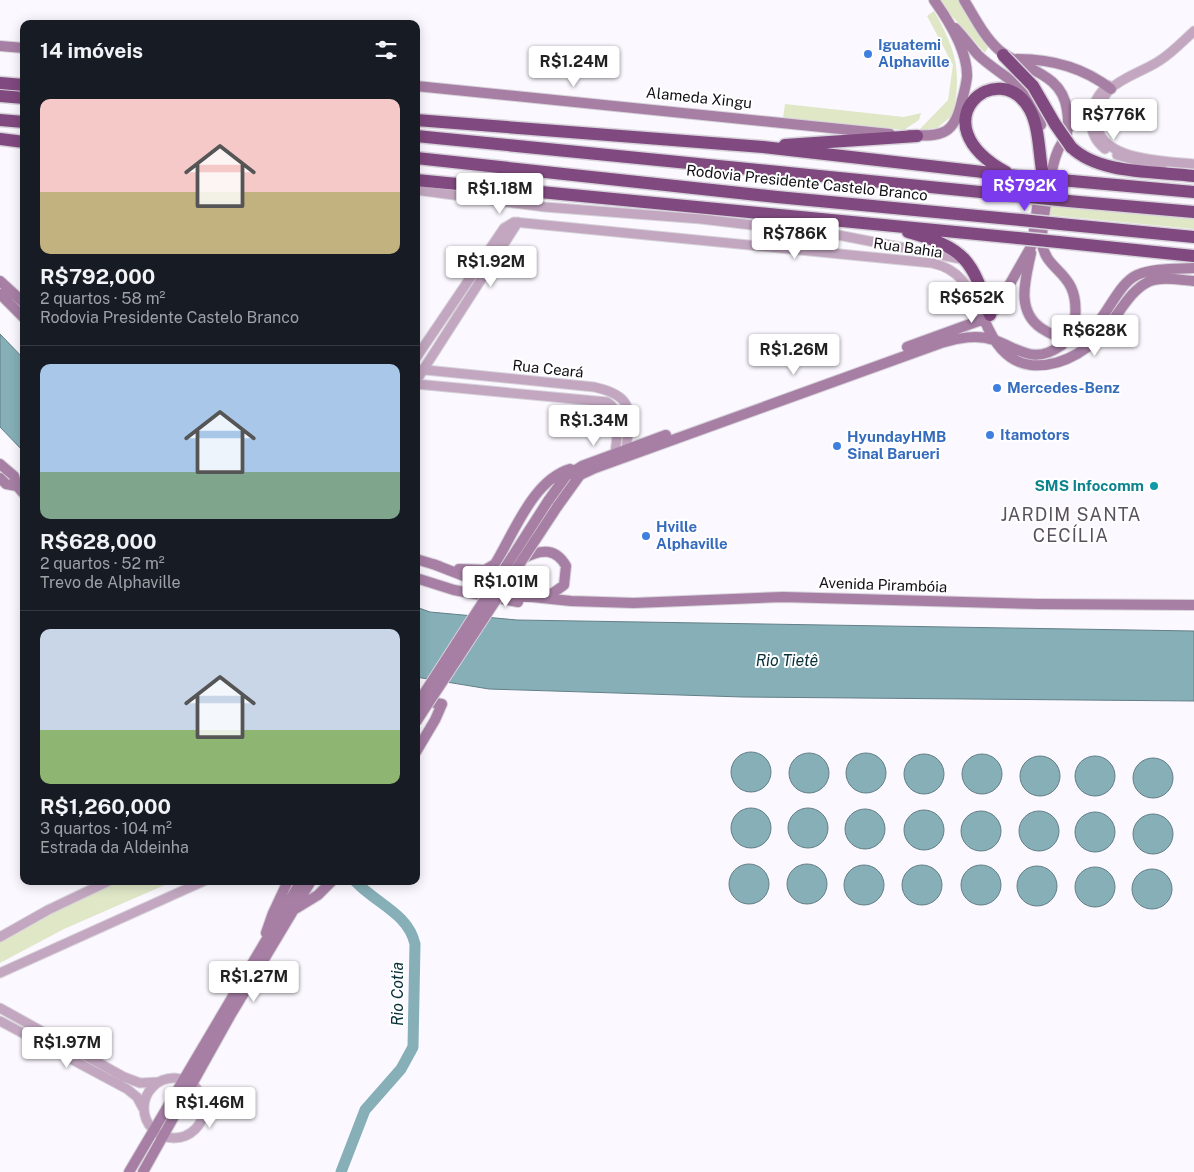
<!DOCTYPE html>
<html lang="pt">
<head>
<meta charset="utf-8">
<style>
  :root { --surface:#171b24; --page:#242831; --text:#f1f3f6; --muted:#9ea1a6; --line:#363941; --accent:#7c3aed }
  body { margin:0; font-family:"Public Sans",sans-serif; background:var(--page); color:var(--text); height:100vh; display:flex; flex-direction:column; font-size:19px; white-space:nowrap }
  * { box-sizing:border-box; margin:0 }
  p { font-size:16px; color:var(--muted) }
  .icon { flex:none; width:28px; height:28px; fill:none; stroke:currentColor; stroke-width:2; stroke-linecap:round; stroke-linejoin:round }
  .map { position:relative; flex:1; overflow:hidden }
  .side { position:absolute; left:20px; top:20px; width:400px; height:865px; display:flex; flex-direction:column; background:var(--surface); border-radius:10px; box-shadow:0 2px 12px #0003 }
  .side>* { flex:none }
  .price { position:absolute; translate:-50% -42px; padding:0 11px; border-radius:5px; background:#fff; color:#222; font-size:16px; line-height:32px; filter:drop-shadow(0 1px 2px #0008) }
  .price::after { content:''; position:absolute; left:50%; top:30px; width:15px; height:11px; margin-left:-8px; background:inherit; clip-path:polygon(0 0,100% 0,50% 100%) }
  .price.active { background:var(--accent); color:#fff }
  ul { padding:0; list-style:none }
  li { display:grid; align-content:center; gap:10px; height:265px; padding:0 20px }
  li+li { border-top:1px solid var(--line) }
  li span { display:grid; place-items:center; height:155px; border-radius:10px; color:#555 }
  li>.icon { margin-inline-start:auto }
  span .icon { width:90px; height:90px; fill:#fffc; stroke-width:1 }
  li b { font-size:21px }
  h2 { display:flex; justify-content:space-between; align-items:center; height:60px; padding:0 20px; font-size:21px }
  .map>svg:first-child { display:block }
  .green { fill:#dfe7c7 }
  .water { fill:#86afb8; stroke:#637f87 }
  .lines { fill:none; stroke-linecap:round; stroke-linejoin:round }
  .river { stroke:#86afb8; stroke-width:11 }
  .secondary-tunnel { stroke:#d9d5dc; stroke-width:10; stroke-dasharray:10 5; stroke-linecap:butt }
  .tertiary-casing { stroke:#d7d3da; stroke-width:11 }
  .secondary-casing { stroke:#d7d3da; stroke-width:12 }
  .motorway-casing { stroke:#d7d3da; stroke-width:15 }
  .tertiary { stroke:#c3a7c1; stroke-width:9 }
  .secondary { stroke:#a77fa5; stroke-width:10 }
  .motorway { stroke:#80497f; stroke-width:12 }
  .secondary-bridge-casing { stroke:#d7d3da; stroke-width:12; stroke-linecap:butt }
  .motorway-bridge-casing { stroke:#d7d3da; stroke-width:15; stroke-linecap:butt }
  .secondary-bridge { stroke:#a77fa5; stroke-width:10 }
  .motorway-bridge { stroke:#80497f; stroke-width:12 }
  .shop-dot { fill:#3f7fe0; stroke:#fff; stroke-width:2 }
  .culture-dot { fill:#0f9aa8; stroke:#fff; stroke-width:2 }
  .labels { text-anchor:middle; stroke-width:4; stroke-linejoin:round; paint-order:stroke }
  .shop-label { font-size:15px; font-weight:bold; fill:#366cbe; stroke:#fff; text-anchor:start }
  .street-label { font-size:15px; fill:#120f15; stroke:#fff }
  .culture-label { font-size:15px; font-weight:bold; fill:#0d838f; stroke:#fff; text-anchor:end }
  .water-label { font-size:16px; font-style:italic; fill:#062f38; stroke:#fff }
  .quarter-label { font-size:18px; letter-spacing:1px; fill:#59515f; stroke:#fff }
</style>
</head>
<body>
<div class="map">
<svg width="1194" height="1172" viewBox="0 0 1194 1172">
  <rect width="100%" height="100%" fill="#fcf8ff"/>
  <path class="green" d="M940,0H960L989,45L985,53L943,6Z
    M934,11C956,50 962,70 953,115L937,128L919,130L948,100L953,65L927,16Z
    M785,104L904,117L921,113L919,120L904,130L783,118Z
    M1049,203L1194,217V229L1049,215Z
    M113,881H174L64,929L0,963V940L56,907Z"/>
  <path class="water" d="M0,334L24,359V452L0,427Z
    M416,607L430,612L517,620L1194,631V701L743,697L489,689L416,677Z
    M731 772a20 20 0 1 1 40 0a20 20 0 1 1-40 0Z
    M789 773a20 20 0 1 1 40 0a20 20 0 1 1-40 0Z
    M846 773a20 20 0 1 1 40 0a20 20 0 1 1-40 0Z
    M962 774a20 20 0 1 1 40 0a20 20 0 1 1-40 0Z
    M904 774a20 20 0 1 1 40 0a20 20 0 1 1-40 0Z
    M1020 776a20 20 0 1 1 40 0a20 20 0 1 1-40 0Z
    M1075 776a20 20 0 1 1 40 0a20 20 0 1 1-40 0Z
    M1133 778a20 20 0 1 1 40 0a20 20 0 1 1-40 0Z
    M788 828a20 20 0 1 1 40 0a20 20 0 1 1-40 0Z
    M731 828a20 20 0 1 1 40 0a20 20 0 1 1-40 0Z
    M845 829a20 20 0 1 1 40 0a20 20 0 1 1-40 0Z
    M904 830a20 20 0 1 1 40 0a20 20 0 1 1-40 0Z
    M1019 831a20 20 0 1 1 40 0a20 20 0 1 1-40 0Z
    M961 831a20 20 0 1 1 40 0a20 20 0 1 1-40 0Z
    M1075 832a20 20 0 1 1 40 0a20 20 0 1 1-40 0Z
    M1133 834a20 20 0 1 1 40 0a20 20 0 1 1-40 0Z
    M729 884a20 20 0 1 1 40 0a20 20 0 1 1-40 0Z
    M787 884a20 20 0 1 1 40 0a20 20 0 1 1-40 0Z
    M961 885a20 20 0 1 1 40 0a20 20 0 1 1-40 0Z
    M844 885a20 20 0 1 1 40 0a20 20 0 1 1-40 0Z
    M902 885a20 20 0 1 1 40 0a20 20 0 1 1-40 0Z
    M1017 886a20 20 0 1 1 40 0a20 20 0 1 1-40 0Z
    M1075 887a20 20 0 1 1 40 0a20 20 0 1 1-40 0Z
    M1132 889a20 20 0 1 1 40 0a20 20 0 1 1-40 0Z"/>
  <g class="lines">
    <path class="river" d="M341,1172L365,1110L401,1069L413,1047L415,944C408,913 375,903 355,881"/>
    <path class="secondary-tunnel" d="M1063,344L1075,319"/>
    <g class="tertiary-casing">
      <path id="tertiary" d="M1194,31C1183,41 1172,53 1159,61C1144,71 1122,77 1109,90C1103,97 1099,110 1097,118C1092,161 1166,161 1194,164
        M1105,149C1084,132 1088,103 1108,85
        M1117,155L1162,168
        M416,190L545,207L701,219L838,235L961,259
        M416,358L504,228L514,222L932,263C964,270 971,293 984,319
        M416,369L594,387C640,397 628,416 626,454
        M416,381L518,222
        M416,384L607,402C626,412 614,443 615,460
        M0,937L48,910L109,881
        M0,973L204,881
        M0,1008L124,1077L140,1083L158,1082
        M0,1021L127,1089L137,1097L143,1108
        M144 1108a30 30 0 1 1 60 0a30 30 0 1 1-60 0Z"/>
    </g>
    <g class="secondary-casing">
      <path id="secondary" d="M964,0C974,16 984,37 999,50C1023,70 1062,72 1067,110C1068,117 1069,126 1067,133C1065,140 1059,146 1057,153C1051,167 1041,229 1042,243C1046,274 1080,270 1075,319
        M955,28C963,36 970,46 978,55C1002,78 1036,88 1041,125
        M0,46L24,48
        M1017,59C1052,59 1083,67 1111,89
        M416,86L890,134
        M910,135C943,137 955,134 962,100C964,93 966,85 967,77C968,51 949,21 934,0
        M1042,172L1032,245L995,310L984,319C993,341 1006,362 1031,365C1063,368 1095,347 1112,321C1123,307 1132,290 1148,282C1161,276 1180,280 1194,281
        M1031,253C1026,278 1015,310 1041,328C1099,367 1105,290 1137,275C1153,268 1177,269 1194,268
        M0,281L24,303
        M0,294L24,318
        M907,347L984,319
        M0,464L14,476L17,486L24,494
        M0,478L6,484L17,486
        M548,501L566,476L582,466L666,435
        M557,507L580,475L595,468L941,343C959,338 977,334 994,340C1022,350 1033,365 1062,345
        M524,558C541,549 556,548 566,566L564,585L553,593L543,596
        M416,559L439,566
        M433,564L513,595L571,601L634,603L783,597L1038,604L1194,605
        M459,569L485,570L495,564C514,533 533,480 570,469
        M416,578L454,590L518,602
        M416,752L435,720L442,704L423,701
        M295,909L318,895L332,881
        M266,933L273,913L288,881
        M129,1172L301,881
        M143,1172L230,1016L311,881"/>
    </g>
    <g class="motorway-casing">
      <path id="motorway" d="M0,83L24,85
        M0,96L24,98
        M0,120L24,122
        M416,120L763,147L1036,178
        M416,136L1021,196
        M0,139L24,142
        M785,145L917,136
        M1071,147C1100,175 1155,171 1194,176
        M416,158L777,197L1021,220
        M1006,172C916,123 999,53 1030,110C1039,127 1039,152 1042,170
        M416,180L1018,238
        M1072,181L1194,192
        M1068,201L1194,212
        M1060,224L1194,237
        M908,232C965,248 972,259 990,315
        M1058,242L1194,256"/>
    </g>
    <use href="#tertiary" class="tertiary"/>
    <use href="#secondary" class="secondary"/>
    <use href="#motorway" class="motorway"/>
    <g class="secondary-bridge-casing">
      <path id="secondary-bridge" d="M416,706L548,501
        M416,722L557,507"/>
    </g>
    <g class="motorway-bridge-casing">
      <path id="motorway-bridge" d="M1003,55L1033,86L1055,124L1071,147
        M1036,178L1072,181
        M1021,196L1068,201
        M1021,220L1060,224
        M1018,238L1058,242"/>
    </g>
    <use href="#secondary-bridge" class="secondary-bridge"/>
    <use href="#motorway-bridge" class="motorway-bridge"/>
  </g>
  <g class="shop-dot">
    <circle cx="868" cy="54" r="5"/>
    <circle cx="997" cy="388" r="5"/>
    <circle cx="990" cy="435" r="5"/>
    <circle cx="837" cy="446" r="5"/>
    <circle cx="646" cy="536" r="5"/>
  </g>
  <circle class="culture-dot" cx="1154" cy="486" r="5"/>
  <g class="labels">
    <g class="shop-label">
      <text x="878" y="50">Iguatemi<tspan x="878" dy="17">Alphaville</tspan></text>
      <text x="1007" y="393">Mercedes-Benz</text>
      <text x="1000" y="440">Itamotors</text>
      <text x="847" y="442">HyundayHMB<tspan x="847" dy="17">Sinal Barueri</tspan></text>
      <text x="656" y="532">Hville<tspan x="656" dy="17">Alphaville</tspan></text>
    </g>
    <g class="street-label">
      <text transform="translate(699 98) rotate(6)" y="5">Alameda Xingu</text>
      <text transform="translate(807 183) rotate(6)" y="5">Rodovia Presidente Castelo Branco</text>
      <text transform="translate(908 248) rotate(8)" y="5">Rua Bahia</text>
      <text transform="translate(548 369) rotate(6)" y="5">Rua Ceará</text>
      <text transform="translate(883 585) rotate(2)" y="5">Avenida Pirambóia</text>
    </g>
    <g class="culture-label">
      <text x="1144" y="491">SMS Infocomm</text>
    </g>
    <g class="water-label">
      <text x="787" y="666">Rio Tietê</text>
      <text transform="translate(397 994) rotate(-90)" y="6">Rio Cotia</text>
    </g>
    <g class="quarter-label">
      <text x="1071" y="521">JARDIM SANTA<tspan x="1071" dy="21">CECÍLIA</tspan></text>
    </g>
  </g>
</svg>
<b class="price" style="left:574px;top:88px">R$1.24M</b>
<b class="price" style="left:1114px;top:141px">R$776K</b>
<b class="price active" style="left:1025px;top:212px">R$792K</b>
<b class="price" style="left:500px;top:215px">R$1.18M</b>
<b class="price" style="left:795px;top:260px">R$786K</b>
<b class="price" style="left:491px;top:288px">R$1.92M</b>
<b class="price" style="left:972px;top:324px">R$652K</b>
<b class="price" style="left:1095px;top:357px">R$628K</b>
<b class="price" style="left:794px;top:376px">R$1.26M</b>
<b class="price" style="left:594px;top:447px">R$1.34M</b>
<b class="price" style="left:506px;top:608px">R$1.01M</b>
<b class="price" style="left:254px;top:1003px">R$1.27M</b>
<b class="price" style="left:67px;top:1069px">R$1.97M</b>
<b class="price" style="left:210px;top:1129px">R$1.46M</b>
<section class="side">
<h2>14 imóveis<svg class="icon" aria-label="filters" viewBox="0 0 24 24"><path d="M4 7h16M4 17h16"/><circle cx="9" cy="7" r="2"/><circle cx="15" cy="17" r="2"/></svg></h2>
<ul>
<li><span style="background:linear-gradient(#f6c9c9 60%,#c2b280 0)"><svg class="icon" aria-label="home" viewBox="0 0 24 24"><path d="M3 11l9-7 9 7M6 9v11h12V9"/></svg></span><div><b>R$792,000</b><p>2 quartos · 58 m²</p><p>Rodovia Presidente Castelo Branco</p></div></li>
<li><span style="background:linear-gradient(#a9c7e8 70%,#7fa58c 0)"><svg class="icon" aria-label="home" viewBox="0 0 24 24"><path d="M3 11l9-7 9 7M6 9v11h12V9"/></svg></span><div><b>R$628,000</b><p>2 quartos · 52 m²</p><p>Trevo de Alphaville</p></div></li>
<li><span style="background:linear-gradient(#c9d6e8 65%,#8fb573 0)"><svg class="icon" aria-label="home" viewBox="0 0 24 24"><path d="M3 11l9-7 9 7M6 9v11h12V9"/></svg></span><div><b>R$1,260,000</b><p>3 quartos · 104 m²</p><p>Estrada da Aldeinha</p></div></li>
</ul>
</section>
</div>
</body>
</html>
